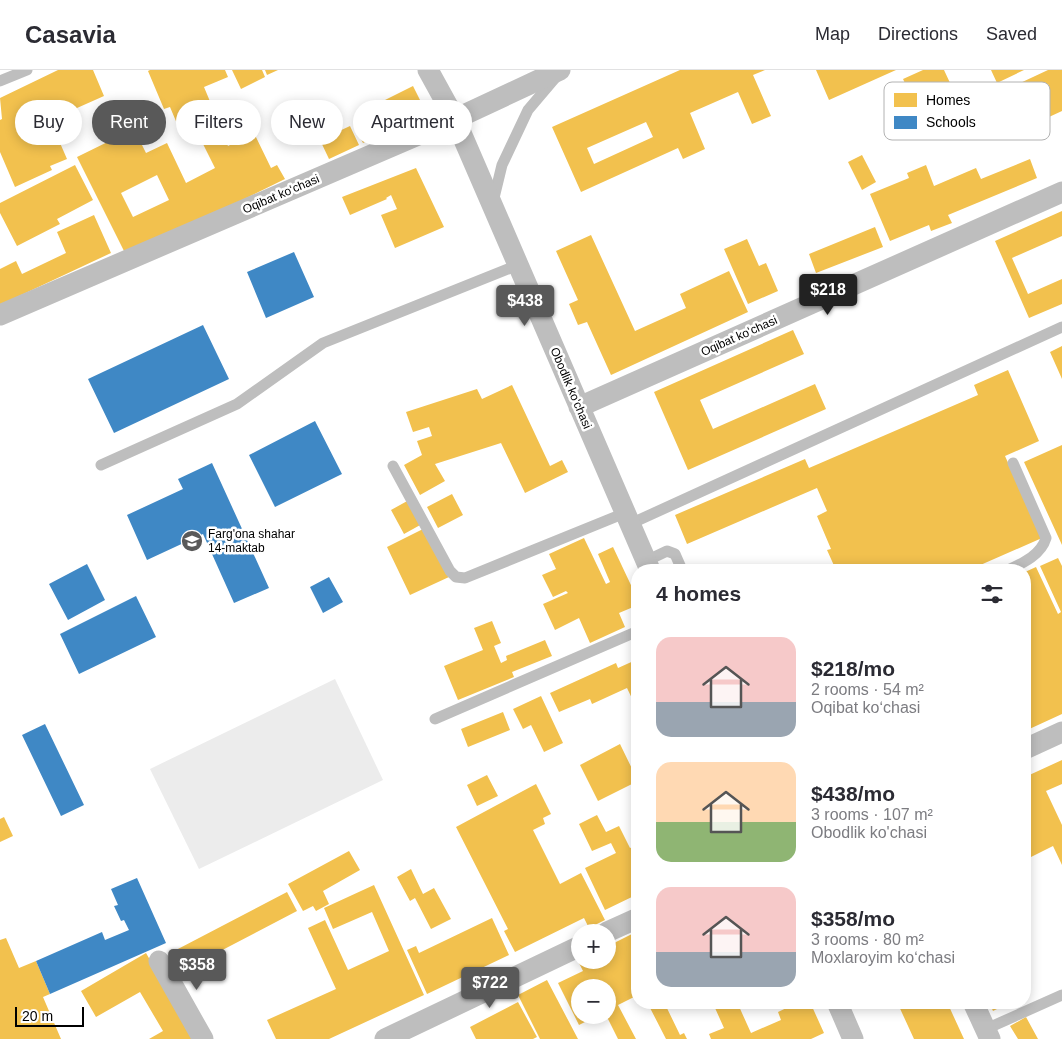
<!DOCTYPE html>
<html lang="en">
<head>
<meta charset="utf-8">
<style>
  :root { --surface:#fff; --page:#f7f7f7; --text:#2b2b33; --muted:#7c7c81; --line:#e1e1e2; --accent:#595959 }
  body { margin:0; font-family:Helvetica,sans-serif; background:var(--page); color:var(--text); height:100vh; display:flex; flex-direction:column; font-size:19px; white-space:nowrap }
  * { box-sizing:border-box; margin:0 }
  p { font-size:16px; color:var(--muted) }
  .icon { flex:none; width:28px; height:28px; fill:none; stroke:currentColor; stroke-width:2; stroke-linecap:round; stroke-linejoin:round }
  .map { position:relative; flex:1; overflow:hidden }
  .side { position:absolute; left:631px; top:494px; width:400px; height:445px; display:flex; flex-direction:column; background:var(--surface); border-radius:20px; box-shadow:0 2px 12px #0003 }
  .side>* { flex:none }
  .top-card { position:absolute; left:15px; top:30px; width:475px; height:45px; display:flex; gap:10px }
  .buttons { position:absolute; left:571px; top:854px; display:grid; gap:10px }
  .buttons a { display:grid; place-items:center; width:45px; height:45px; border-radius:50%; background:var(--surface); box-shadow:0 2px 12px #0003; font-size:25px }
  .scale { position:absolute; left:15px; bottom:12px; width:69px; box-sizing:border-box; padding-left:5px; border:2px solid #000; border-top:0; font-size:14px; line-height:18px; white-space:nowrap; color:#000; -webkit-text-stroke:4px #fff; paint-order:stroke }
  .price { position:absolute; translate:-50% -42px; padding:0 11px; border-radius:5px; background:var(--accent); color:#fff; font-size:16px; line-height:32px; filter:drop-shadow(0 1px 2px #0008) }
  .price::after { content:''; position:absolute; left:50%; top:30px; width:15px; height:11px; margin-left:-8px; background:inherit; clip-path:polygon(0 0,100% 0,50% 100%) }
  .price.active { background:#222; color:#fff }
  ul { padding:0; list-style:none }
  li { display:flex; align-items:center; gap:15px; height:125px; padding:0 25px }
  li span { display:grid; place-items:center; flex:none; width:140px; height:100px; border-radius:15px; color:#555 }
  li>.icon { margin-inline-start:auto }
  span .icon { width:60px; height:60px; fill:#fffc; stroke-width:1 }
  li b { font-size:21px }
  h2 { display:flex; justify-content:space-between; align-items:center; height:60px; padding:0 25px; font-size:21px }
  .pill { padding:0 18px; border-radius:22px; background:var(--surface); box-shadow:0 2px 12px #0003; font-size:18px; line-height:45px }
  .pill.active { background:var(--accent); color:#fff }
  header { display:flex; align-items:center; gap:30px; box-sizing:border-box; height:70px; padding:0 25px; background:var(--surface); border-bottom:1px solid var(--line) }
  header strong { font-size:24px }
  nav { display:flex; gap:28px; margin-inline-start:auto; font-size:18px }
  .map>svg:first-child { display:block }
  .green { fill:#ececec }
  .homes { fill:#f2c14e; fill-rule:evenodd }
  .schools { fill:#3f88c5 }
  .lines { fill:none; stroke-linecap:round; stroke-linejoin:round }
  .service { stroke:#bebebe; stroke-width:11 }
  .minor { stroke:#bebebe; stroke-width:21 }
  .labels { text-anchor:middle; stroke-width:5; stroke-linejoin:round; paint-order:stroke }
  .street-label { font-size:12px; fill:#000; stroke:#fff }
  .poi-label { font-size:12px; fill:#000; stroke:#fff; text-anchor:start }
  .key { fill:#fff; stroke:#b2b2b2; stroke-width:1 }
  .key-label { font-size:14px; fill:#000 }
</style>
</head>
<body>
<header>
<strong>Casavia</strong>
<nav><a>Map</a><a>Directions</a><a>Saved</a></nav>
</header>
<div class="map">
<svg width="1062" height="969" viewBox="0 0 1062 969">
  <rect width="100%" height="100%" fill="#fff"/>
  <path class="green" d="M335,609L383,710L199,799L150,699Z"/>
  <path class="homes" d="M58,0H93L104,26L50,50L67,89L50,96L52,100L15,117L0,82V50L2,49L0,28Z
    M150,0H225L228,7L204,17L214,41L212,42L228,76L254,63L271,98L277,95L285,109L127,187L77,87L134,59L146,83L167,73L186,113L215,98L196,60L202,58L197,48L178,56L170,37L164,39L148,1ZM157,105L169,130L133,147L121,123Z
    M232,0H262L265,7L241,19Z
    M265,0H278L267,5Z
    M680,0H765L753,5L771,46L752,54L738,22L690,43L705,79L683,89L678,78L581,122L552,57ZM646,52L653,67L594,94L587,78Z
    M816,0H896L829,30Z
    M923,0H944L951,15L914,32L903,9Z
    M991,0H1024L997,13Z
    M1048,0H1062V41L1036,53L1018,14Z
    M413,16L426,42L363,73L357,61L368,56L361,42Z
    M350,56L359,75L329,89L320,70Z
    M862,85L876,112L862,120L848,92Z
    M1030,89L1037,108L948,145L952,153L931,161L929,155L890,171L870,124L909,108L907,103L926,95L934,116L976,98L981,109Z
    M75,95L93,130L57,149L60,154L17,176L0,143V133Z
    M416,98L444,157L395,178L381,145L397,139L391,125L386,128L387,129L350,145L342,127Z
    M1062,141V166L1012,188L1028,224L1062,209V234L1029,248L995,171Z
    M94,145L111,183L0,235V199L16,191L22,204L66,183L57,162Z
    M875,157L883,177L816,203L809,184Z
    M591,165L635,261L686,238L680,224L729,201L748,242L611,305L587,252L578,255L569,234L578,230L556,181Z
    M747,169L759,196L766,193L778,221L748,234L724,179Z
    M793,260L804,284L700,330L713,359L815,314L826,339L688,400L654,322Z
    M1062,276V309L1050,282Z
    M1008,300L1039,371L1005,386L1042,468L969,500H836L827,480L831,479L817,446L827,441L817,418L687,474L675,445L805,389L809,398L978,325L974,315Z
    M512,315L550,396L562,390L568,402L525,423L501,373L435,394L445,411L420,425L404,395L422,385L417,371L432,366L429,357L413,362L406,342L477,319L482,329Z
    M1062,375V475L1024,392Z
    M452,424L463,445L438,458L427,437Z
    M409,430L422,454L404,464L391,440Z
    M425,458L449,507L410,525L387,477Z
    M584,468L606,514L610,512L598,484L613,477L638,530V535L619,543L625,557L590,573L579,548L555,560L543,534L568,523L566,521L553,527L542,505L556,499L549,484Z
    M1058,488L1062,496V644L1025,661V502L1036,497L1058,544L1061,542L1040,496Z
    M492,551L501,573L494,576L501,593L507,590L506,586L545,570L552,586L512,602L514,607L458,630L444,596L483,580L474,558Z
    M638,589V641L627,618L592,634L590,629L559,642L550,623L616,593L618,598Z
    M541,626L563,673L544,682L531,655L523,659L513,639Z
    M503,642L510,660L468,677L461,659Z
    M620,674L638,711L598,731L580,695Z
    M1062,690V714L1046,721L1062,755V795L1053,776L1029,788L1025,779V707Z
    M487,705L498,726L477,736L467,715Z
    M536,714L551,744L543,748L545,754L533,760L560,814L581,803L605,850L589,858L584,848L515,882L504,861L508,859L456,757Z
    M597,745L606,762L619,756L630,778L637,775L632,765L638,762V828L636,825L605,840L585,798L616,783L611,773L592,781L579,754Z
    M4,747L13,766L0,772V749Z
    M349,781L360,800L323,821L329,834L316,841L313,836L303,841L288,814Z
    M411,799L423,824L434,818L451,849L431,859L415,828L410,831L397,807Z
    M374,815L424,925L329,969H276L267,950L336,919L308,858L325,850L348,900L389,881L372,842L333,859L324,838Z
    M287,822L297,841L186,899L176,880Z
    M492,848L509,885L427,924L407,880L416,876L419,883Z
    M638,861V925L618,935L636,969H618L606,945H608V918H580V945H599L579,955L558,913L583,901L578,891L580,890H608V876Z
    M6,868L19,898L36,891L50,924L43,927L61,969H0V870Z
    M146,883L196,969H149L163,961L140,922L96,947L81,921Z
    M547,910L578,969H540L518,925Z
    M518,932L537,967L533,969H476L470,957Z
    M647,932H664L680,965L684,963L687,969H666Z
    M728,932H737L751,963L781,950L778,942L799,932H810L824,963L811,969H711L709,964L724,958L715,938Z
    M897,932H947L964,969H914Z
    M989,932H1011L993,941Z
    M1026,947L1038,969H1018L1010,956Z"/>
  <path class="schools" d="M294,182L314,227L266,248L247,202Z
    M203,255L229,309L114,363L88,309Z
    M315,351L342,404L275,437L249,385Z
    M212,393L269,518L234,533L203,464L147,490L127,445L183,419L178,409Z
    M87,494L105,530L68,550L49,514Z
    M329,507L343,532L323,543L310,517Z
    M136,526L156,567L79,604L60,564Z
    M45,654L84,735L61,746L22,665Z
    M137,808L166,873L50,924L36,891L102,862L105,870L129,860L124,850L121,851L114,836L118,835L111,819Z"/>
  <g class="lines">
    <path class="service" d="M0,11L27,0
      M493,132L502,95L528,40L556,7
      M101,395L237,334L323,273L518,195
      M393,396L450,501L456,507L465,508L625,443
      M630,454L1062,257
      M646,491L667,481L675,484L682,500
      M1008,500C1023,493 1041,485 1046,468L1013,393
      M435,649L638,561
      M986,959L1062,925"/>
    <path class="minor" d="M428,0L455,49L650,500
      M0,245L455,49L560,0
      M579,337L1062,122
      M1025,679L1062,662
      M607,862L638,848
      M159,891L203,969
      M837,932L853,969
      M973,932L990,969
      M385,969L580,876"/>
  </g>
  <defs>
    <g id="school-disc" transform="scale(1.125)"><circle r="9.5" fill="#595959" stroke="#fff"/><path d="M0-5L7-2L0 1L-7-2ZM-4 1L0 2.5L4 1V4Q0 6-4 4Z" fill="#fff"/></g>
  </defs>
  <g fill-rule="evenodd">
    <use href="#school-disc" x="192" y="471"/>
  </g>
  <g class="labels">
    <g class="street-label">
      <text transform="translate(281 124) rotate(-23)" y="4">Oqibat koʻchasi</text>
      <text transform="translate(739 266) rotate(-24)" y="4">Oqibat koʻchasi</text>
      <text transform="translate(571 318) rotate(67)" y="4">Obodlik ko'chasi</text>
    </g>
    <g class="poi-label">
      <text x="208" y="468">Farg'ona shahar<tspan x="208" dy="14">14-maktab</tspan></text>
    </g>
  </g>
  <rect x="884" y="12" width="166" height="58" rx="8" class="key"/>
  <rect x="894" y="23" width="23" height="14" fill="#f2c14e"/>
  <rect x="894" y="46" width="23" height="13" fill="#3f88c5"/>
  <g class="key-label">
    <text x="926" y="35">Homes</text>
    <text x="926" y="57">Schools</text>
  </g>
</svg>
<div class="buttons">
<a>+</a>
<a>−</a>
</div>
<div class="scale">20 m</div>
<b class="price active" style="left:828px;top:246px">$218</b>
<b class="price" style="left:525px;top:257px">$438</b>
<b class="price" style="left:197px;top:921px">$358</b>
<b class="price" style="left:490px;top:939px">$722</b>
<div class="top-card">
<a class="pill">Buy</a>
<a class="pill active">Rent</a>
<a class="pill">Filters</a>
<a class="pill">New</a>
<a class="pill">Apartment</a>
</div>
<section class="side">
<h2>4 homes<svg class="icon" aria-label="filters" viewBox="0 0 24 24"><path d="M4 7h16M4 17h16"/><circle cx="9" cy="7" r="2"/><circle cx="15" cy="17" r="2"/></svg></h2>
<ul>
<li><span style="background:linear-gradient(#f6c9c9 65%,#9aa5b1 0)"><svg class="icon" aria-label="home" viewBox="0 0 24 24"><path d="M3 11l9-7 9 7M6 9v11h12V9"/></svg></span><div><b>$218/mo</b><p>2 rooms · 54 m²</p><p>Oqibat koʻchasi</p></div></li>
<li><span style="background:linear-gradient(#ffd9b3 60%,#8fb573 0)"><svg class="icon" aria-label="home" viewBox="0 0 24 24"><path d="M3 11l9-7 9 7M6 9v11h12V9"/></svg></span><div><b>$438/mo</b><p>3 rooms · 107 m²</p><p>Obodlik ko'chasi</p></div></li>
<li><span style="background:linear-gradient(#f6c9c9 65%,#9aa5b1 0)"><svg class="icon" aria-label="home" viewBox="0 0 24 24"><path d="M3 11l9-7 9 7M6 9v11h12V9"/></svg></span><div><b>$358/mo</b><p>3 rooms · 80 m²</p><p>Moxlaroyim koʻchasi</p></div></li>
</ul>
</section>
</div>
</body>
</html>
